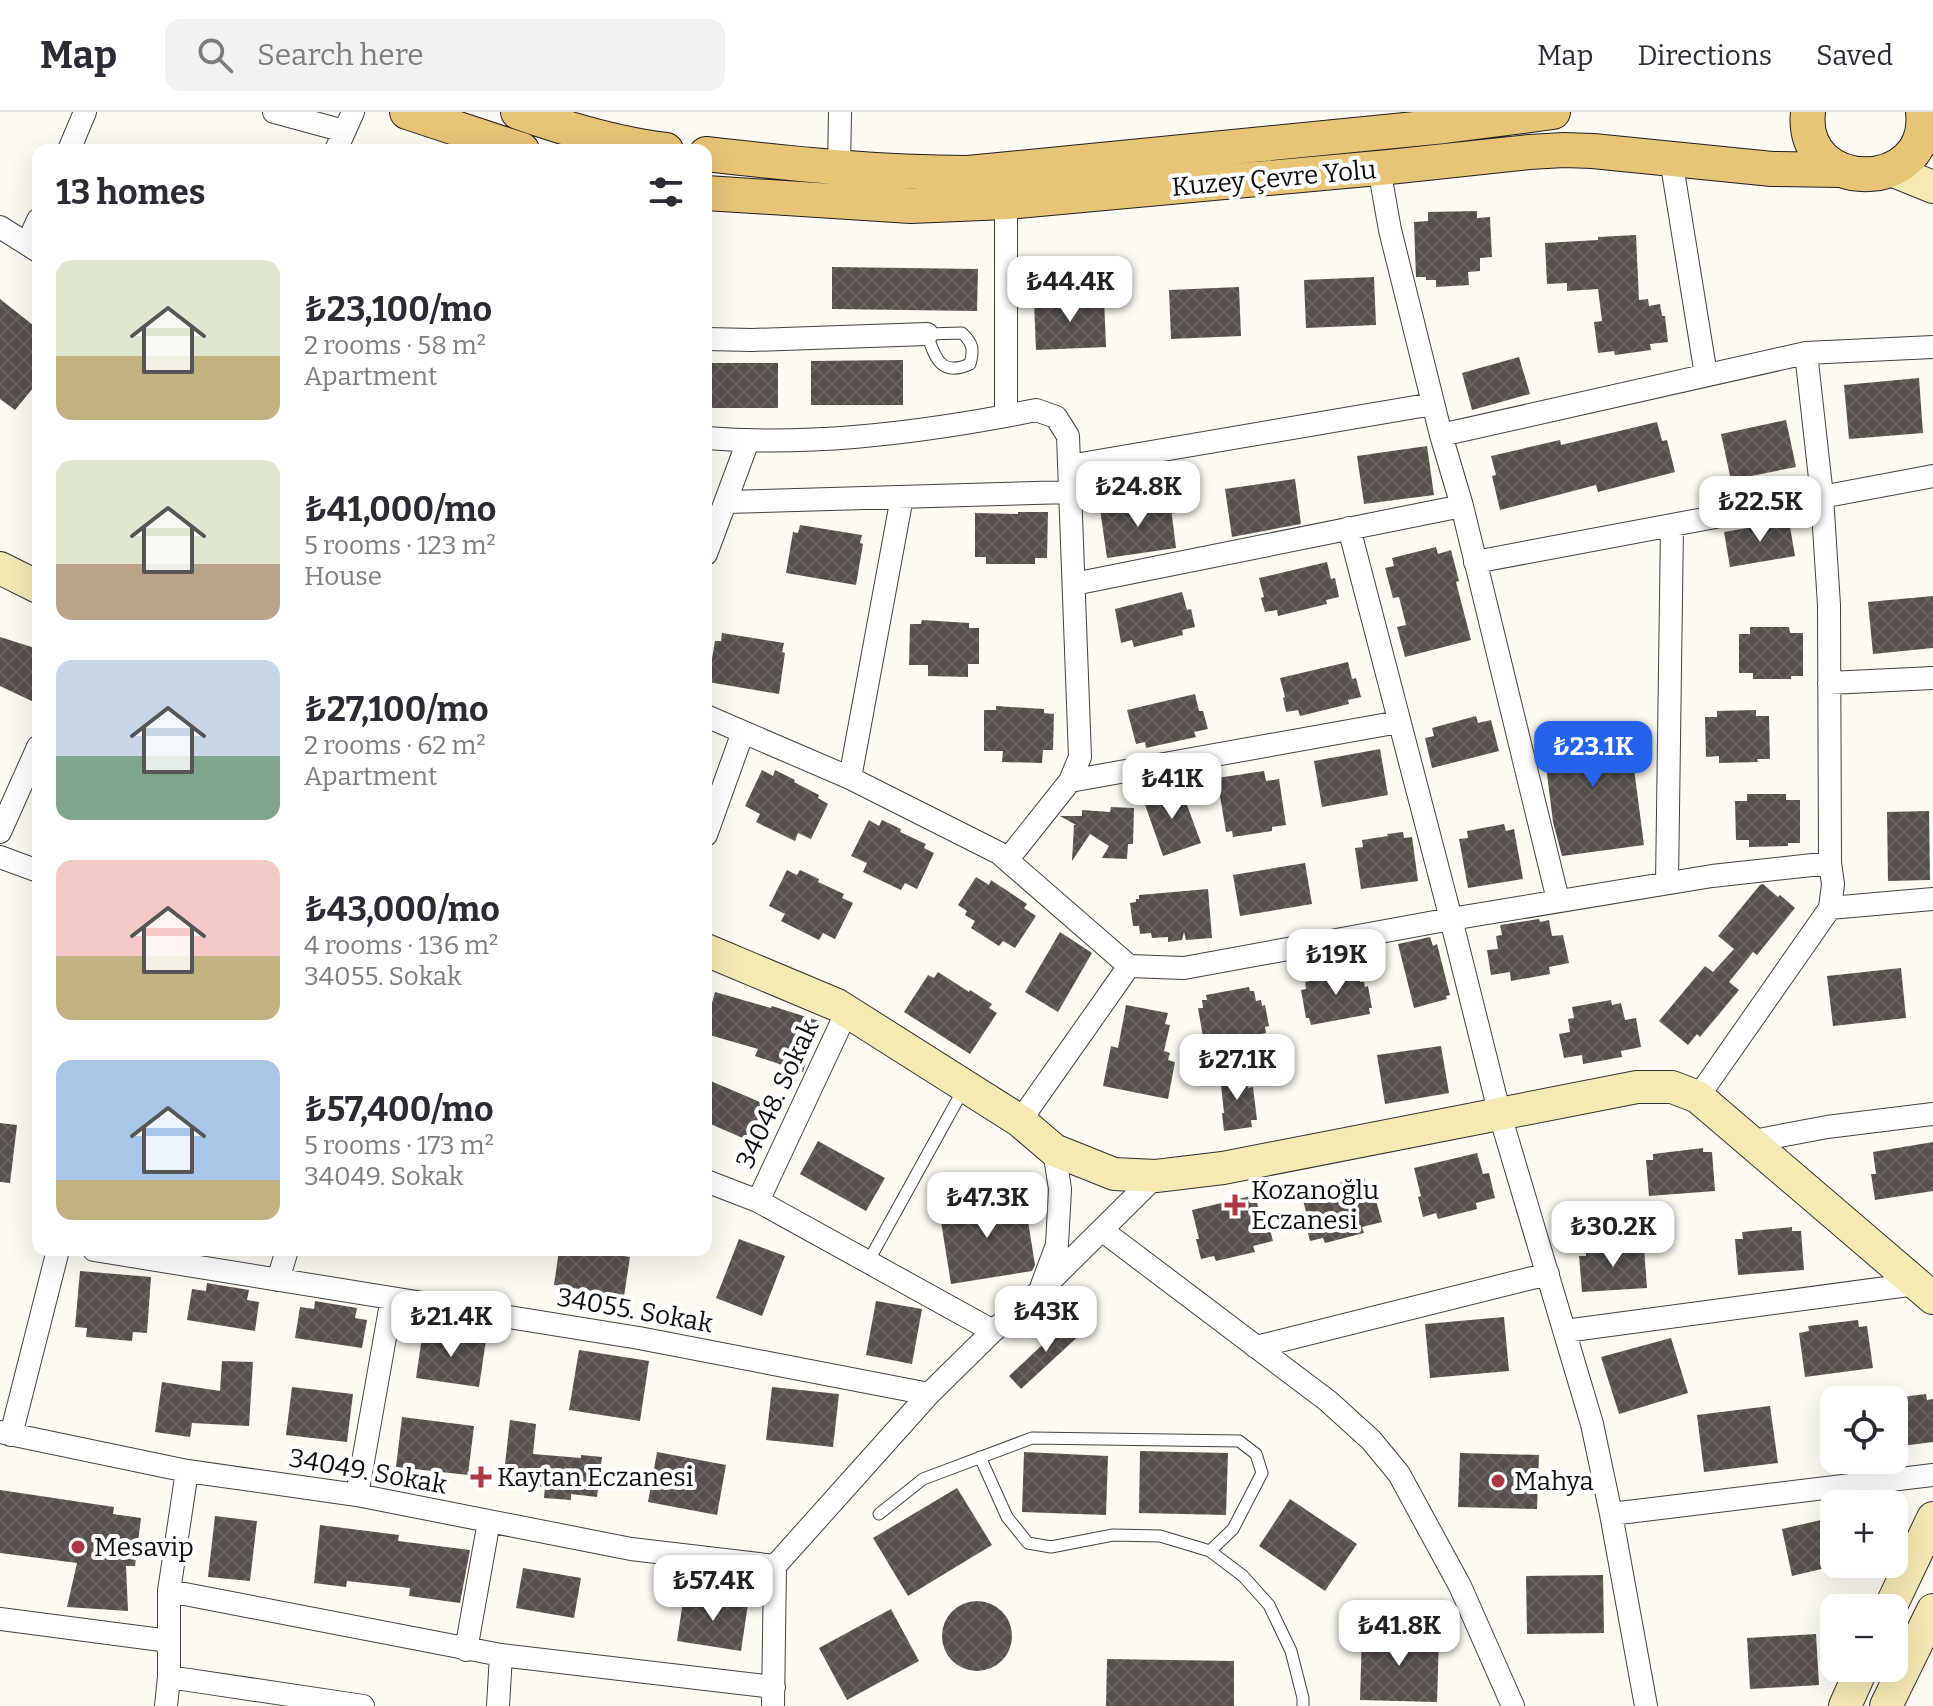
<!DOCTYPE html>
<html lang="en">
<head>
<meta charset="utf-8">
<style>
  :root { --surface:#fff; --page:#f2f2f3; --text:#2b2b33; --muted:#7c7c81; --line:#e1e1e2; --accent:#2563eb }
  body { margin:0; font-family:Bitter,serif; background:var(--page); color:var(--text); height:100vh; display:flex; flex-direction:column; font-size:30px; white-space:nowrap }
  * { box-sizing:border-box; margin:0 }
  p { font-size:26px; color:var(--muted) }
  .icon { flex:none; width:44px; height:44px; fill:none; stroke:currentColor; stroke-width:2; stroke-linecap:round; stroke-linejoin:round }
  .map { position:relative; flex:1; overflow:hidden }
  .side { position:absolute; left:32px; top:32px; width:680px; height:1112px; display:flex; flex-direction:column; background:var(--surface); border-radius:16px; box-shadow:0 8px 32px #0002 }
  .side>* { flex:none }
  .buttons { position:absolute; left:1820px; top:1274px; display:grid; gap:16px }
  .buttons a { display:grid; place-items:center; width:88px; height:88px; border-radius:16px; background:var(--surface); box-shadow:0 8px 32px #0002; font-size:40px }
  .price { position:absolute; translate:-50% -68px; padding:0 18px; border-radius:16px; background:#fff; color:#222; font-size:26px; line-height:52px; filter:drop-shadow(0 2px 4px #0008) }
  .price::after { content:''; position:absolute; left:50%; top:48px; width:24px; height:18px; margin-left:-12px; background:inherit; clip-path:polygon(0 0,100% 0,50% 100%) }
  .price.on { background:var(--accent); color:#fff }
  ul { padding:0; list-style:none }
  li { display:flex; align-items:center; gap:24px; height:200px; padding:0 24px }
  li span { display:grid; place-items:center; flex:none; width:224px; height:160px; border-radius:16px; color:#555 }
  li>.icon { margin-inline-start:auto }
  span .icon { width:96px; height:96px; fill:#fffc; stroke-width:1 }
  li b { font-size:34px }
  h2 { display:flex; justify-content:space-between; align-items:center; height:96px; padding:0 24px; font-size:34px }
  header { display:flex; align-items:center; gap:48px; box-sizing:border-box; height:112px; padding:0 40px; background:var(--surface); border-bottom:2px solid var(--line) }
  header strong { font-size:38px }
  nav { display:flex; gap:44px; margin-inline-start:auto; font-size:28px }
  .search { width:560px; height:72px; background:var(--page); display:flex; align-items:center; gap:20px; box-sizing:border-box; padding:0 28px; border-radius:16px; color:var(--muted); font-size:30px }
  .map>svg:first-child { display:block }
  .building { fill:url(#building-cross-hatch) }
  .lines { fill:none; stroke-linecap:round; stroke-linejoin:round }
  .lane-casing { stroke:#414141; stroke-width:13 }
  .street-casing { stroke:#414141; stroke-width:24 }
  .secondary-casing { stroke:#303030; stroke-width:34 }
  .primary-casing { stroke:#1f1f1f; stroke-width:36 }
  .lane { stroke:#fff; stroke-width:11 }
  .street { stroke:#fff; stroke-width:22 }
  .secondary { stroke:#f5e9b4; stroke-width:32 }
  .primary { stroke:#e8c477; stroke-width:34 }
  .poi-dot { fill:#ae3745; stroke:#fff; stroke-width:3 }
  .labels { text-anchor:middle; stroke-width:8; stroke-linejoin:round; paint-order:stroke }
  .street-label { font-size:26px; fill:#0e0e0e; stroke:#fff }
  .poi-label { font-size:26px; fill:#0e0e0e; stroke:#fff; text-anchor:start }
</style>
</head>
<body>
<header>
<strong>Map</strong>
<div class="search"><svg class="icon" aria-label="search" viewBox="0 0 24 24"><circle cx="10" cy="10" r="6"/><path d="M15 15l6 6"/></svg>Search here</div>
<nav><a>Map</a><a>Directions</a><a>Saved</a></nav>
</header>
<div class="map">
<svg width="1933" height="1594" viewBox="0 0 1933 1594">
  <defs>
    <pattern id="building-cross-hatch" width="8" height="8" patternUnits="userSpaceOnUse" patternTransform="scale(2)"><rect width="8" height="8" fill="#564f4c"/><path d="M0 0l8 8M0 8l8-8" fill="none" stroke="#696461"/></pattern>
  </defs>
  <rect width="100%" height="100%" fill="#fdfaf2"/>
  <path class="building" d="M1477,99V106L1490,105L1492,145L1480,146V159L1468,160L1469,173L1436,175V168H1426V165H1416L1414,110L1428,109V100Z
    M1636,123L1639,188L1648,187L1649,194L1660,192L1662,204H1665L1668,230L1650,232L1651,238L1615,243L1614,239L1598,241L1594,210L1602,209L1598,177L1567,179V171L1547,172L1545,131L1598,128V125Z
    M832,155L978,157L977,199L832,197Z
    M1374,165L1376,213L1306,216L1304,168Z
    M1239,175L1241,224L1171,227L1169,178Z
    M0,187L38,217V270L15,298L0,287Z
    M1104,187L1106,235L1036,238L1034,190Z
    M1519,245L1530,282L1472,298L1462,261Z
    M903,248V293H811V249Z
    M706,251H778V296H706Z
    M1919,266L1923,321L1849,327L1844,273Z
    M1786,308L1796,355L1731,368L1721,322Z
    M1657,310L1662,329L1667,328L1675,360L1598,380L1596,373L1500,398L1492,364L1496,363L1491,344L1560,328L1561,333Z
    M1427,334L1434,383L1364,392L1357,344Z
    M1295,367L1301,412L1232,425L1225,377Z
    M1170,388L1176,436L1107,446L1100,397Z
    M1018,400H1048L1047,446H1035V452H986V445H975V401L1018,402Z
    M1789,409L1795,444L1730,455L1724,420Z
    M800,413L862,423L860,431L863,432L856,473L786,461L793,420L798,421Z
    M1436,435L1438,442L1451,438L1459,469L1456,470L1471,528L1405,545L1397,515L1406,513L1399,485L1393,486L1385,456L1394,454L1392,446Z
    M1327,450L1331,467L1335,466L1339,485L1326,488L1327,492L1278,504L1277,498L1265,500L1261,486L1264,485L1259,466Z
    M1182,480L1187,498L1191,497L1195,515L1182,518L1183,523L1134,535L1132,528L1121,531L1115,497Z
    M1933,484V536L1873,542L1868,490Z
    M922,508L969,511V516H979V552H968V565L928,564V553H909L910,512H921Z
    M1750,515H1789L1790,521H1803V564H1791V567H1753V561H1739V522H1750Z
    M722,521L784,531L782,540L785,541L779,582L708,570L715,529H721Z
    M0,525L38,537V592L0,574Z
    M1348,550L1352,567L1356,566L1361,585L1348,588L1349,592L1300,604L1298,598L1286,600L1283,586L1285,585L1280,566Z
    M1195,582L1199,599H1203L1208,617L1194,620L1196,625L1146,636L1145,630L1136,632L1127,598Z
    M996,594L1044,597V601L1054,602L1053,638H1043L1042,651L1002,650L1003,639H984V598H996Z
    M1756,598V604H1769L1770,647H1757L1758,650L1719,651V644L1706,645L1705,605H1717V599Z
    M1476,604L1478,611L1491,608L1499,639L1432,656L1425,626L1434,624L1432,616Z
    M1628,611L1644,733L1562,744L1553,710L1542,622Z
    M1380,637L1388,683L1322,695L1314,649Z
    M762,658L773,664L775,658L795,668L794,670L819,683L818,686L828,692L811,727L798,721L795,729L756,710L760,702L745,694Z
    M1264,659L1266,669L1279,667L1286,713L1272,715V719L1233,725L1232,719L1226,720L1217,666Z
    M1180,674L1201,731L1163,744L1143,687Z
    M1747,682H1786V688H1800V731H1788V734L1749,735V728H1736L1735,689H1747Z
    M1111,695L1134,696L1133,732H1128L1127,747L1102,746L1109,734L1090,722L1072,749L1074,713H1076L1060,704H1082V698L1110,700Z
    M1929,699L1930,768L1888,769L1887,700Z
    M869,708L879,714L882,708L901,717L900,720L926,732L924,736L934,741L917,777L905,771L901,778L863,760L867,751L851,744Z
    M1504,712L1506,719L1514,717L1523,767L1468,776L1459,727L1468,726L1467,719Z
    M1403,720L1404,726L1412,725L1418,769L1361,777L1355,736L1363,735L1362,728L1388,724L1387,722Z
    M1305,751L1312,792L1240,804L1233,763Z
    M787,758L797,763L800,758L819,767L818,770L844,782L842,786L853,791L835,827L823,821L819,828L781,809L785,802L769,794Z
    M976,765L989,773L991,768L1027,792L1024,796L1036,804L1015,836L1003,829L999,834L971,816L975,809L965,803L967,799L958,793Z
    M1763,772L1778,785L1780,783L1795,796L1757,843L1753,840L1729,870L1739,878L1700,925L1697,922L1688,933L1659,909L1705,854L1713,860L1734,837L1718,824L1760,773Z
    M1208,777L1212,826L1186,828L1184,820L1182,828L1168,830V825L1152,826L1151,821L1140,822L1139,814H1133L1130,791L1136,790V787H1139V783Z
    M1539,807L1540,810L1549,808L1552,824L1563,823L1569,851L1549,855L1550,862L1511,869L1510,860L1491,863L1487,838L1498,837L1496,824L1502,823L1500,813Z
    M1060,820L1092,841L1058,900L1025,880Z
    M1430,825L1433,834L1437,832L1450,883L1446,884L1447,887L1414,896L1398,832Z
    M1353,856L1354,861L1358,860L1360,870H1364L1365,875L1368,874L1372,896H1369L1370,902L1311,913L1309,906H1306L1301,878L1306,877L1305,870L1310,869L1309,864Z
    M1901,856L1906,906L1833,914L1827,864Z
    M938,860L969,880L970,878L992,892L989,896L997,901L970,942L904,900L928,863L934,866Z
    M1249,875L1250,879H1254L1256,889L1261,888L1262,894L1265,893L1269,914L1265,915L1266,921L1208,932L1206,925H1203L1198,896H1203L1202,888H1207L1206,883Z
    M715,880L771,896L772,894L819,909L803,960L755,944L758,937L706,922V912Z
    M1611,888L1612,893L1621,891L1625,908L1636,906L1641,935L1621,939L1622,945L1583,952L1582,943L1564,946L1559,922L1570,920L1568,907L1574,906L1572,895Z
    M1126,893L1168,901L1165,912L1170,913L1164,939L1170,941L1168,948L1175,950L1168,987L1103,974L1111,934L1118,936Z
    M1441,934L1449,981L1385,992L1377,943Z
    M1246,960L1248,976L1253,975L1257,1008H1251L1252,1015L1224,1019L1222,1001H1224L1220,963Z
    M706,967L769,994L754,1031L706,1010Z
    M0,1011L17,1013L10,1071L0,1070Z
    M818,1029L885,1066L866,1099L800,1062Z
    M1933,1030V1079L1875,1088L1871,1062H1876L1873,1040Z
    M1703,1036V1040H1712L1715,1079L1649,1084L1646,1048H1653V1042Z
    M1477,1041L1483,1062L1489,1061L1495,1086L1476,1091L1477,1097L1438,1107L1436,1101L1423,1105L1418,1085L1421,1084L1414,1056Z
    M1364,1065L1370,1086L1375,1085L1382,1110L1362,1115L1364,1121L1325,1131L1323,1126L1310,1129L1305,1109L1308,1108L1301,1080Z
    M1255,1083L1261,1105L1266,1103L1273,1129L1253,1134L1255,1140L1216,1149L1214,1144L1201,1147L1196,1127H1199L1192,1098Z
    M1024,1084L1035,1153L1032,1159L951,1172L939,1097Z
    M1792,1115V1119H1801L1804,1158L1738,1163L1735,1127H1743L1742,1120Z
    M739,1127L785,1144L762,1204L716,1186Z
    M1635,1132L1636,1136H1644L1647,1176L1582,1180L1579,1144H1586V1138L1616,1136V1134Z
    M559,1138H583L630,1145L624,1184L554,1173Z
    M80,1159L151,1165L147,1221L133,1220L132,1229L86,1225L87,1216L75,1215Z
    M207,1171L249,1178L247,1188L259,1190L255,1219L187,1208L192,1177L206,1179Z
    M315,1189L357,1196L355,1206L367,1208L362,1236L295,1226L300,1195L314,1197Z
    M876,1189L922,1197L912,1252L866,1243Z
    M1504,1205L1509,1259L1430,1266L1425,1212Z
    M1070,1207L1083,1220L1021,1277L1009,1264Z
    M1858,1208L1859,1215L1867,1214L1873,1256L1805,1265L1799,1221L1809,1219L1808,1214Z
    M423,1218L486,1228L479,1275L416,1266Z
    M1671,1226L1688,1281L1619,1302L1601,1245Z
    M579,1238L649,1249L640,1309L569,1298Z
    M222,1249L253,1250L249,1314L192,1311L190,1325L155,1320L162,1270L220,1279Z
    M292,1275L353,1282L347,1330L286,1323Z
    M772,1275L839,1282L833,1335L766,1328Z
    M1926,1282L1927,1288L1933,1287V1330L1894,1335V1286Z
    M1770,1294L1778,1351L1704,1360L1697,1303Z
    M402,1305L474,1314L468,1363L396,1355Z
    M510,1308L536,1312L533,1342L581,1346V1343L602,1345L597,1385L571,1382V1388L544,1386L545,1375L503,1370Z
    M1140,1339L1228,1341L1226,1403L1139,1401Z
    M657,1340L726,1353L717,1403L648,1390Z
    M1024,1340L1108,1344L1106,1403L1022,1400Z
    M1460,1341L1539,1343L1537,1397L1458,1395Z
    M957,1376L992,1433L908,1484L873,1426Z
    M0,1378L114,1395L113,1402L141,1406L135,1454H126L128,1499L67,1495L77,1451L0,1441Z
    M1290,1387L1357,1432L1325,1479L1259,1434Z
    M215,1404L257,1409L250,1469L208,1465Z
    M1834,1405V1454L1792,1464L1782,1417Z
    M320,1413L399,1423L398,1429L470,1438L460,1491L409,1484L410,1476L347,1469L346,1475L314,1471Z
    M523,1456L581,1466L574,1506L516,1496Z
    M1603,1463L1604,1521L1527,1522L1526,1464Z
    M684,1483L748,1492L741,1539L677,1529Z
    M942 1524a35 35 0 1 1 70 0a35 35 0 1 1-70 0Z
    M891,1497L919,1549L847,1588L819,1536Z
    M1362,1521L1439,1524L1437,1590L1360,1588Z
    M1816,1522L1819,1573L1750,1577L1747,1526Z
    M1107,1547L1234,1549V1594H1106Z"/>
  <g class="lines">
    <g class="lane-casing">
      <path id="lane" d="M962,221C973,231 974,238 970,252C941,265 935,246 927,222Z
        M868,1150L963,978
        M980,1345L1007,1405L1028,1431L1051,1435L1113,1423L1160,1424L1210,1439L1243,1464L1269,1493L1291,1539L1303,1586V1594
        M879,1402L923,1367L1032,1326L1239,1329L1256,1342L1262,1361L1233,1417L1210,1439"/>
    </g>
    <g class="street-casing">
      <path id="street" d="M274,0L344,19
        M69,38L85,0
        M336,38L353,0
        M1671,47L1706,263
        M839,55L840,0
        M1379,56L1390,118L1441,323L1462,394L1558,788
        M1006,90V304L1036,298L1056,305L1068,324L1080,645L1070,669L1008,747
        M0,115L38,139
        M27,132L38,108
        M706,227L752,228L927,222
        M1441,323L1806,241L1933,235
        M706,326C806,334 908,322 1006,304
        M1069,354L1433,292
        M726,390L1070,380
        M1349,416L1451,807L1500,1003L1592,1312L1611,1402L1646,1594
        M706,442L748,329
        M1475,450L1933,364
        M1074,472L1462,394
        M1829,571L1933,566
        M706,604L850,666L999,741L1129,854
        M850,666L902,385
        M1070,669L1399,610
        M0,720L38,635
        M706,723L743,620
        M0,745L38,759
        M1667,771L1672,413
        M1830,796L1933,787
        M1698,985L1830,796L1833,772L1830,751L1829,493L1822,384L1806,241
        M1020,1009L1129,854L1184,856L1451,807L1712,764L1830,751
        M1748,1030L1827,1015L1933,1002
        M706,1069L758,1089L993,1219
        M758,1089L847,899
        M1103,1119L1328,1289L1371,1328L1399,1362L1460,1474L1513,1594
        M94,1138L639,1226L929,1282
        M278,1168L287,1138
        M1042,1173L1057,1133L1060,1077L1054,1038
        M1565,1219L1916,1172
        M1256,1235L1548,1162
        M0,1320L187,1359L357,1383L631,1437L775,1454
        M11,1323L58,1138
        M357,1383L392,1186
        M1611,1402L1933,1363
        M169,1479L501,1543L774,1575
        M0,1507L169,1529
        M466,1538L489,1409
        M169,1565L363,1594
        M166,1594L169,1565V1479L187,1359
        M498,1594L501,1543
        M773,1594L775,1454L929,1282L993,1219L1039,1180L1156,1064"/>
    </g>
    <g class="secondary-casing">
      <path id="secondary" d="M1891,58L1933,75
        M0,456L38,475
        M706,838L837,893L1020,1009L1054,1038L1114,1062L1156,1064L1223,1056L1637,975H1672L1698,985L1933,1186
        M1890,1496L1933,1406
        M1845,1594L1862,1556
        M1886,1594L1933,1498"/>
    </g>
    <g class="primary-casing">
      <path id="primary" d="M407,0L522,38
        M518,0C566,17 615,32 666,38
        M1808,0C1799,83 1932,83 1923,0
        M706,42C793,52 880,61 968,61L1445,14L1553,0
        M706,81L911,94L1006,90L1389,55L1529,40L1564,38L1593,39L1772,57L1840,58"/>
    </g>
    <use href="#lane" class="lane"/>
    <use href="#street" class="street"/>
    <use href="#secondary" class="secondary"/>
    <use href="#primary" class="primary"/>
  </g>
  <g class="poi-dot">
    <path d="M1231 1081h8v8h8v8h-8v8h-8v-8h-8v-8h8z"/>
    <path d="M477 1353h8v8h8v8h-8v8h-8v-8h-8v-8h8z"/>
    <circle cx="1498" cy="1369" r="8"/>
    <circle cx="78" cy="1435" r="8"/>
  </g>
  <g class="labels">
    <g class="street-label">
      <text transform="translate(1274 66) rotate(-5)" y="9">Kuzey Çevre Yolu</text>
      <text transform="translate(777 982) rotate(-65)" y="9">34048. Sokak</text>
      <text transform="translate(635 1198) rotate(10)" y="9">34055. Sokak</text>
      <text transform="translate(368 1359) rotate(10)" y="9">34049. Sokak</text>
    </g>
    <g class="poi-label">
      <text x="1251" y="1087">Kozanoğlu<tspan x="1251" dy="30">Eczanesi</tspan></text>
      <text x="497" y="1374">Kaytan Eczanesi</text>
      <text x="1514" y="1378">Mahya</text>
      <text x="94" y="1444">Mesavip</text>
    </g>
  </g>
</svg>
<div class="buttons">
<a><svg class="icon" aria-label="locate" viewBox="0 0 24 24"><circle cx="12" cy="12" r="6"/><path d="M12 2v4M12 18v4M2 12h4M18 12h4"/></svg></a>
<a>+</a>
<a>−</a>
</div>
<b class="price" style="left:1070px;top:212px">₺44.4K</b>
<b class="price" style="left:1138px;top:417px">₺24.8K</b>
<b class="price" style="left:1760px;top:432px">₺22.5K</b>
<b class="price on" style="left:1593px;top:677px">₺23.1K</b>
<b class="price" style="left:1172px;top:709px">₺41K</b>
<b class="price" style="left:1336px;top:885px">₺19K</b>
<b class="price" style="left:1237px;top:990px">₺27.1K</b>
<b class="price" style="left:987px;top:1128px">₺47.3K</b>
<b class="price" style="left:1613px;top:1157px">₺30.2K</b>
<b class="price" style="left:1046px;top:1242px">₺43K</b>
<b class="price" style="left:451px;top:1247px">₺21.4K</b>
<b class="price" style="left:713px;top:1511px">₺57.4K</b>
<b class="price" style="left:1399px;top:1556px">₺41.8K</b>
<section class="side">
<h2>13 homes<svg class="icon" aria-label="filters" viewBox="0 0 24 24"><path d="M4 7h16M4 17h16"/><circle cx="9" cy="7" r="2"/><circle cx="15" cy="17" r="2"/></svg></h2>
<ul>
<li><span style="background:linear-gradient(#dfe7d0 60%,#c2b280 0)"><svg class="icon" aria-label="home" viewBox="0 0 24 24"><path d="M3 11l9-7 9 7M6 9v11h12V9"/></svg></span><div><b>₺23,100/mo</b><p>2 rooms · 58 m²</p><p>Apartment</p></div></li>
<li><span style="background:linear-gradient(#dfe7d0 65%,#b9a48a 0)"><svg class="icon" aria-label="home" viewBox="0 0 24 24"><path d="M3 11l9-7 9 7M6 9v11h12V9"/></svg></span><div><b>₺41,000/mo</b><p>5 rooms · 123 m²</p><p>House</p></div></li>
<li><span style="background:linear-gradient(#c9d6e8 60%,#7fa58c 0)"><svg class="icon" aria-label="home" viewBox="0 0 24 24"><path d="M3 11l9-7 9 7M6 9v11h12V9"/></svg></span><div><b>₺27,100/mo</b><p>2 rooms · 62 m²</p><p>Apartment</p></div></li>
<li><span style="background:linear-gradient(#f6c9c9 60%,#c2b280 0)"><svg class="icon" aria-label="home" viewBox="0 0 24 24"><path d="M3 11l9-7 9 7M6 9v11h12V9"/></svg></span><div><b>₺43,000/mo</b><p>4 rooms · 136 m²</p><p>34055. Sokak</p></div></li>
<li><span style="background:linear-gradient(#a9c7e8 75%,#c2b280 0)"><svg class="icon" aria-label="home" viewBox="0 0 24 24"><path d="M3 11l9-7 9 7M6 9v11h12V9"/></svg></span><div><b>₺57,400/mo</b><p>5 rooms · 173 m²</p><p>34049. Sokak</p></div></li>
</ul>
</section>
</div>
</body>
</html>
